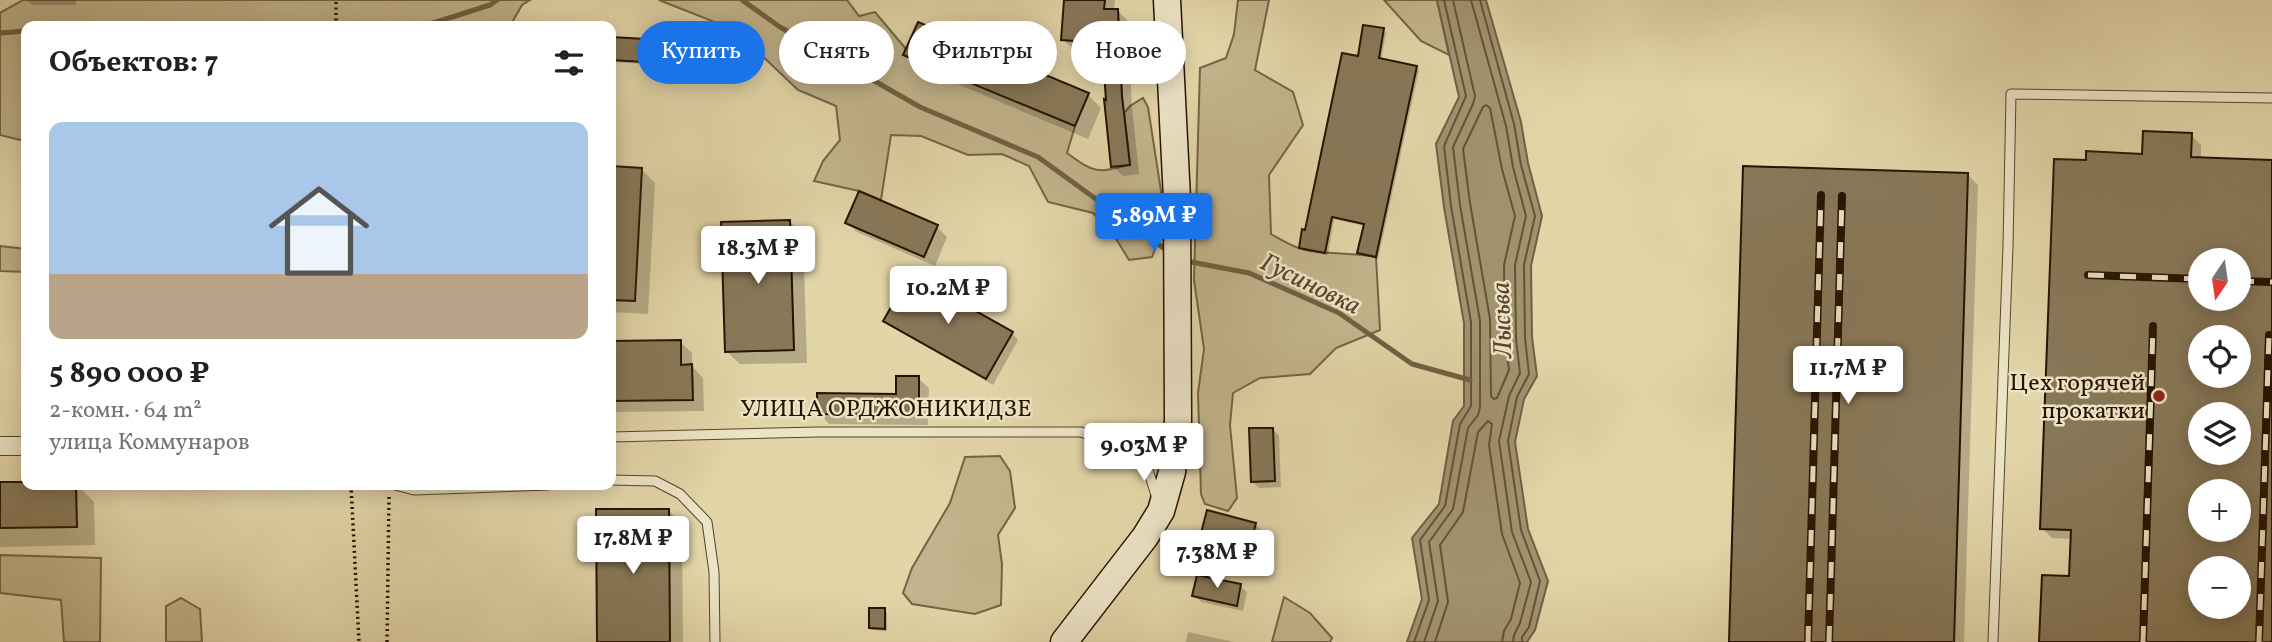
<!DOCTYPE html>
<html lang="ru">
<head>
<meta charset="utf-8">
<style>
  :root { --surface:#fff; --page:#f6f6f6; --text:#202124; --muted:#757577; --line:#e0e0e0; --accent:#1a73e8 }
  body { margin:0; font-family:Vollkorn,serif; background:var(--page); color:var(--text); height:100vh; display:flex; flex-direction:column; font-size:26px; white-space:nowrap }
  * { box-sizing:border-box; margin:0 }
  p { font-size:23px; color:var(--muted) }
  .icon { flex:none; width:38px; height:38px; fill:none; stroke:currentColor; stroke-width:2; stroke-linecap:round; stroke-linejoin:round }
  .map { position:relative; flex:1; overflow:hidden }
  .details { position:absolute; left:21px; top:21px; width:595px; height:469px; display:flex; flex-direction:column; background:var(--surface); border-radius:14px; box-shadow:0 4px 18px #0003 }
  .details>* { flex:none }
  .hud { position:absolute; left:637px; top:21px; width:665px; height:63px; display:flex; gap:14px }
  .needle { width:46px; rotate:193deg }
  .tools { position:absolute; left:2188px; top:248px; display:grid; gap:14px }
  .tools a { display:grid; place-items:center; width:63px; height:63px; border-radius:50%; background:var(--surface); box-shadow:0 4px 18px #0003; font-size:35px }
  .price { position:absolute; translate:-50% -60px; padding:0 16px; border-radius:7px; background:#fff; color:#222; font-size:23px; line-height:46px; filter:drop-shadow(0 2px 4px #0008) }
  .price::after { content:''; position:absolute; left:50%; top:42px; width:21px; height:16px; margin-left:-10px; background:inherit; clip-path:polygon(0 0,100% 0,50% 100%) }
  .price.active { background:var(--accent); color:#fff }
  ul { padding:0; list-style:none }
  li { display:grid; align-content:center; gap:14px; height:371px; padding:0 28px }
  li+li { border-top:2px solid var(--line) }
  li span { display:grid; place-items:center; height:217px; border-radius:14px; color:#555 }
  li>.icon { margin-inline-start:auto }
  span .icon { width:126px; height:126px; fill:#fffc; stroke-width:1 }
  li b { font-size:30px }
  h2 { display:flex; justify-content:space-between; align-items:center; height:84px; padding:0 28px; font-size:30px }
  .chip { padding:0 24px; border-radius:32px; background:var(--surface); box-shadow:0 4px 18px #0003; font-size:24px; line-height:63px }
  .chip.active { background:var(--accent); color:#fff }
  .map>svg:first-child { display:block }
  .green { fill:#c2b48c; stroke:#746446; stroke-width:2 }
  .water { fill:#a2936f; stroke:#706043; stroke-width:2 }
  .shadow { fill:#0003; fill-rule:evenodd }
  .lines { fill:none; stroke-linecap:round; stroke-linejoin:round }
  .shore { stroke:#645338; stroke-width:2 }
  .stream { stroke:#706043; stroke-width:5 }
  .building { fill:#887858; stroke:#261301; stroke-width:2; fill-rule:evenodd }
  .service-casing { stroke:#55442b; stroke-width:11 }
  .minor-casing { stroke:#55442b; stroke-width:20 }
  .secondary-casing { stroke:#261301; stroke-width:29 }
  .path { stroke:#261301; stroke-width:3.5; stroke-dasharray:2 3.5; stroke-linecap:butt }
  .service { stroke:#ece4c6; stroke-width:9 }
  .minor { stroke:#ece4c6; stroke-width:18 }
  .secondary { stroke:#ece4c6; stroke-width:26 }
  .rail-casing { stroke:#261301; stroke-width:8 }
  .rail { stroke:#ece4c6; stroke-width:5; stroke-dasharray:16; stroke-linecap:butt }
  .poi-dot { fill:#8f2418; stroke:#ece4c6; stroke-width:2.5 }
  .labels { text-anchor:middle; stroke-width:5; stroke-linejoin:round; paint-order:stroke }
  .poi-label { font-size:24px; fill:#261301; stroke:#ece4c6; text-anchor:end }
  .street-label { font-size:24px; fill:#261301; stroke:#ece4c6 }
  .water-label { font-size:26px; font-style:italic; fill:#58462d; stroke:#ece4c6 }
</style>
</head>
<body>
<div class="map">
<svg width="2272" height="642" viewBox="0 0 2272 642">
  <rect width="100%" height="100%" fill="#e2d5a8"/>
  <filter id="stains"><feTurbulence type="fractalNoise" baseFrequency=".00286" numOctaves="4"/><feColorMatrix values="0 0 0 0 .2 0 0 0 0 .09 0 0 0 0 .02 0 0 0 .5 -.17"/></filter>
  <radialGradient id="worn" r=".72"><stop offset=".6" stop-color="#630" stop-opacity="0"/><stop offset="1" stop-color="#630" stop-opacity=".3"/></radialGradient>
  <path class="green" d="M23,0H530L522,5L510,26H26V135L20,140L0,135V13Z
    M659,0H847L859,16L875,12L906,49L904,55L1075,126L1067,153C1094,173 1098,174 1130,164L1124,113L1130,106L1143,98L1148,107L1161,191L1164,227L1152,257L1129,260L1115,237L1093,213L1048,202L1029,166L1002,154L968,155L921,136L891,135L881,200L859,191L814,181L823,161L840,140L836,106L798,90L735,30Z
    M1238,0H1269L1255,70L1293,92L1303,125L1269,175L1271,234C1280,239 1291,246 1302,249C1326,255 1351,252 1376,257L1380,330L1336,348L1310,374L1260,378L1233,393L1230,425L1237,498L1228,511L1205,504L1201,494L1198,393L1204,349L1194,280L1200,68L1226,58L1234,34Z
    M1384,0H1437L1449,55L1421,41Z
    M0,246L26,249V272L0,271Z
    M1000,456L1010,471L1015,508L998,535L1002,564L1001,605L975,614L912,604L903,593L912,568L950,503L965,457Z
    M0,555L101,558L100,642H64L61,600L0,593Z
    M1284,597L1310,613L1332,638L1330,642H1272Z
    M181,598L200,609L202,642H166V606Z"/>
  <path class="water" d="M1437,0H1486L1521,122L1528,163L1542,216L1531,266L1532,337L1537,376L1524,399L1515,442L1528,529L1548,581L1535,630L1527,642H1407L1422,599L1412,538L1439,504L1453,421L1464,406V323L1444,207L1436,144L1459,97Z"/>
  <path class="shadow" d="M27,0H76V5H32Z
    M1066,0H1115L1114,11H1118L1128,21L1132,108L1139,174L1123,176L1113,166L1104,52L1074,50L1063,39Z
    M1383,30L1386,33L1381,60L1416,68L1419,70L1378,259L1362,255L1359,253L1365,226L1334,219L1328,255L1304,251L1301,248L1359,58Z
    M611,39L645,41L647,44L646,64L611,62Z
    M906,55L1088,95L1101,108L1088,139L919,68Z
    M2191,135L2201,145V159L2272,162V642H2042L2071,577L2072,539L2052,538L2042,528L2087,162L2144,155ZM2200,261H2238V299H2200ZM2200,338H2238V376H2200ZM2200,415H2238V453H2200ZM2200,492H2238V530H2200ZM2200,569H2238V607H2200Z
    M611,168L641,169L655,183L648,314L611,312Z
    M1968,175L1978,185L1964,642H1731Z
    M790,222L803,235L807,363L740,364L726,351Z
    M847,222L937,227L947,237L935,266L857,232Z
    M885,321L1012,333L1018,340L993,385L892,327Z
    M611,342H680L692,353V366L703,378L704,411L611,412Z
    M918,378L929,388L928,425L829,424L819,413L898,396Z
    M1273,429L1279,436L1281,487L1259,488L1252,481Z
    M0,484L77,485L94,502L95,545L0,547Z
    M669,511L682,524L683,642H599Z
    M1255,524L1262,531L1256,552L1210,540L1203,533Z
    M1240,586L1247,592L1243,611L1201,602L1194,595Z
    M885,610L887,613V631L873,630L870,627Z
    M1188,632L1234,642H1186Z"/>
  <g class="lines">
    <path class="shore" d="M1471,0L1506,126L1513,167L1526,216L1515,265L1516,339L1520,373L1509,396L1499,441L1512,532L1531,582L1520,623L1514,635L1513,642
      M1480,0L1514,124L1521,165L1535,216L1524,265L1525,338L1529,374L1517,397L1508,441L1521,530L1540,581L1529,627L1522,637V642
      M1486,105L1490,108L1502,169L1515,216L1504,265L1505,339L1509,370L1497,398L1494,399L1491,396L1490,319L1470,203L1463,149L1483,107Z
      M1414,642L1429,600L1420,540L1445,506L1460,424L1471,406V322L1451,206L1444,146L1466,96L1444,0
      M1424,642L1438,601L1429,542L1453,509L1468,428L1478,415L1480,407V321L1460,205L1453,147L1473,104L1475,96L1453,0
      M1435,642L1448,602L1440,545L1463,512L1478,432L1488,421L1492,424L1489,445L1502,534L1520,583L1511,619L1504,631L1502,642"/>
    <path class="stream" d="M742,0L780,27L920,107L1038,157L1169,252
      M411,26L430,24L490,5L497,0
      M0,33L26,31
      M1186,261L1249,273L1339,313L1412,364L1470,380"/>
  </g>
  <path class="building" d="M1064,0H1105L1104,9H1118L1122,96L1130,165L1111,167L1104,99L1106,100L1102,43L1061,40Z
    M918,22L1089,93L1075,126L903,55Z
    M1363,25L1384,28L1379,58L1417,66L1376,257L1357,253L1364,224L1332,217L1325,253L1299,248L1302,229L1305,230L1342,53L1358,56Z
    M611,37L645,39L644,62L611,60Z
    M2143,131L2192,133L2191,157L2272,160V642H2039L2042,575L2069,576L2071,530L2040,529L2054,159L2086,160V151L2142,154ZM2200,261H2238V299H2200ZM2200,338H2238V376H2200ZM2200,415H2238V453H2200ZM2200,492H2238V530H2200ZM2200,569H2238V607H2200Z
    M611,166L642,168L635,301L611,300Z
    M1743,166L1968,173L1954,642H1729Z
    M859,191L938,225L924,257L845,223Z
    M790,220L794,350L725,352L721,222Z
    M910,274L1013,332L986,379L883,321Z
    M681,340V365L692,364L693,400L611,401V341Z
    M896,376H919V415L817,414V393L896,394Z
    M1249,428H1273L1275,481L1251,482Z
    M0,482H26V485H76L77,527L0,528Z
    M596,509H669L670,642H597Z
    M1207,510L1256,523L1250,546L1201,533Z
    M1197,575L1241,584L1237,606L1192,596Z
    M869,608H885V629L869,628Z"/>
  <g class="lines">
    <g class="service-casing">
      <path id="service" d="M611,437L818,432H1081L1121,446L1147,467L1157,498
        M611,480L655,481L680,494L707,522L714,572L715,642
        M395,485L414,490L548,485
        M1993,642L2008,246L2011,94L2272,98"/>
    </g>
    <g class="minor-casing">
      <path id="minor" d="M0,446H26"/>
    </g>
    <g class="secondary-casing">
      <path id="secondary" d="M1064,642L1145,537L1161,511L1172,472L1178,421L1177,199L1167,0"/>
    </g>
    <path class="path" d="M336,26V0
      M351,485L359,642
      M387,642L389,497"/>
    <use href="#service" class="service"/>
    <use href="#minor" class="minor"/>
    <use href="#secondary" class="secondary"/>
    <g class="rail-casing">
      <path id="rail" d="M2088,275L2200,279
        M2238,281L2272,282
        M1808,642L1821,195
        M1829,642L1842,196
        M2143,642L2153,326
        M2259,642L2269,335"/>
    </g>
    <use href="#rail" class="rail"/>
  </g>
  <circle class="poi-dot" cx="2159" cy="396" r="7"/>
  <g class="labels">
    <g class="poi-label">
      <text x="2145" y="390">Цех горячей<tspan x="2145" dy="28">прокатки</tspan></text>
    </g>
    <g class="street-label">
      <text x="886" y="416">УЛИЦА ОРДЖОНИКИДЗЕ</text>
    </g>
    <g class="water-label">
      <text transform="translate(1311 283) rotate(26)" y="9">Гусиновка</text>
      <text transform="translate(1501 320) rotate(-92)" y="9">Лысьва</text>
    </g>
  </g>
  <rect width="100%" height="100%" filter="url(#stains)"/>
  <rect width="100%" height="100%" fill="url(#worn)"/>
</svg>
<div class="tools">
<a><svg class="needle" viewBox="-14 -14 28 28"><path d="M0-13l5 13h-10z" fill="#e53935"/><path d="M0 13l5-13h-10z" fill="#757577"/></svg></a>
<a><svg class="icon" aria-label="locate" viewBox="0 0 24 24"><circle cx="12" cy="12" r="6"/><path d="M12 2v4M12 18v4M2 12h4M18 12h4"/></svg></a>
<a><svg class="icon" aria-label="layers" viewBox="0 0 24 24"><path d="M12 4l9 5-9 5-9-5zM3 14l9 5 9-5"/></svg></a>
<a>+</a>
<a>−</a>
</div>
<b class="price active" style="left:1154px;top:253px">5.89M ₽</b>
<b class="price" style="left:758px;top:286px">18.3M ₽</b>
<b class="price" style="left:948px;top:326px">10.2M ₽</b>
<b class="price" style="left:1848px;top:406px">11.7M ₽</b>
<b class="price" style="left:1144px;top:483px">9.03M ₽</b>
<b class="price" style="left:633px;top:576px">17.8M ₽</b>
<b class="price" style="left:1217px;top:590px">7.38M ₽</b>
<div class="hud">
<a class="chip active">Купить</a>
<a class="chip">Снять</a>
<a class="chip">Фильтры</a>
<a class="chip">Новое</a>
</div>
<section class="details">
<h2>Объектов: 7<svg class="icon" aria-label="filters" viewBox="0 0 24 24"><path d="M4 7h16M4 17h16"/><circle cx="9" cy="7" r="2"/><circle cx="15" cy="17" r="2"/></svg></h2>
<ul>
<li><span style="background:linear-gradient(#a9c7e8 70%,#b9a48a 0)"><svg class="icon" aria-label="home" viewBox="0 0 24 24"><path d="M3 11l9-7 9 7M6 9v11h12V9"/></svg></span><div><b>5 890 000 ₽</b><p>2-комн. · 64 m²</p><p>улица Коммунаров</p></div></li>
</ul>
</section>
</div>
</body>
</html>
